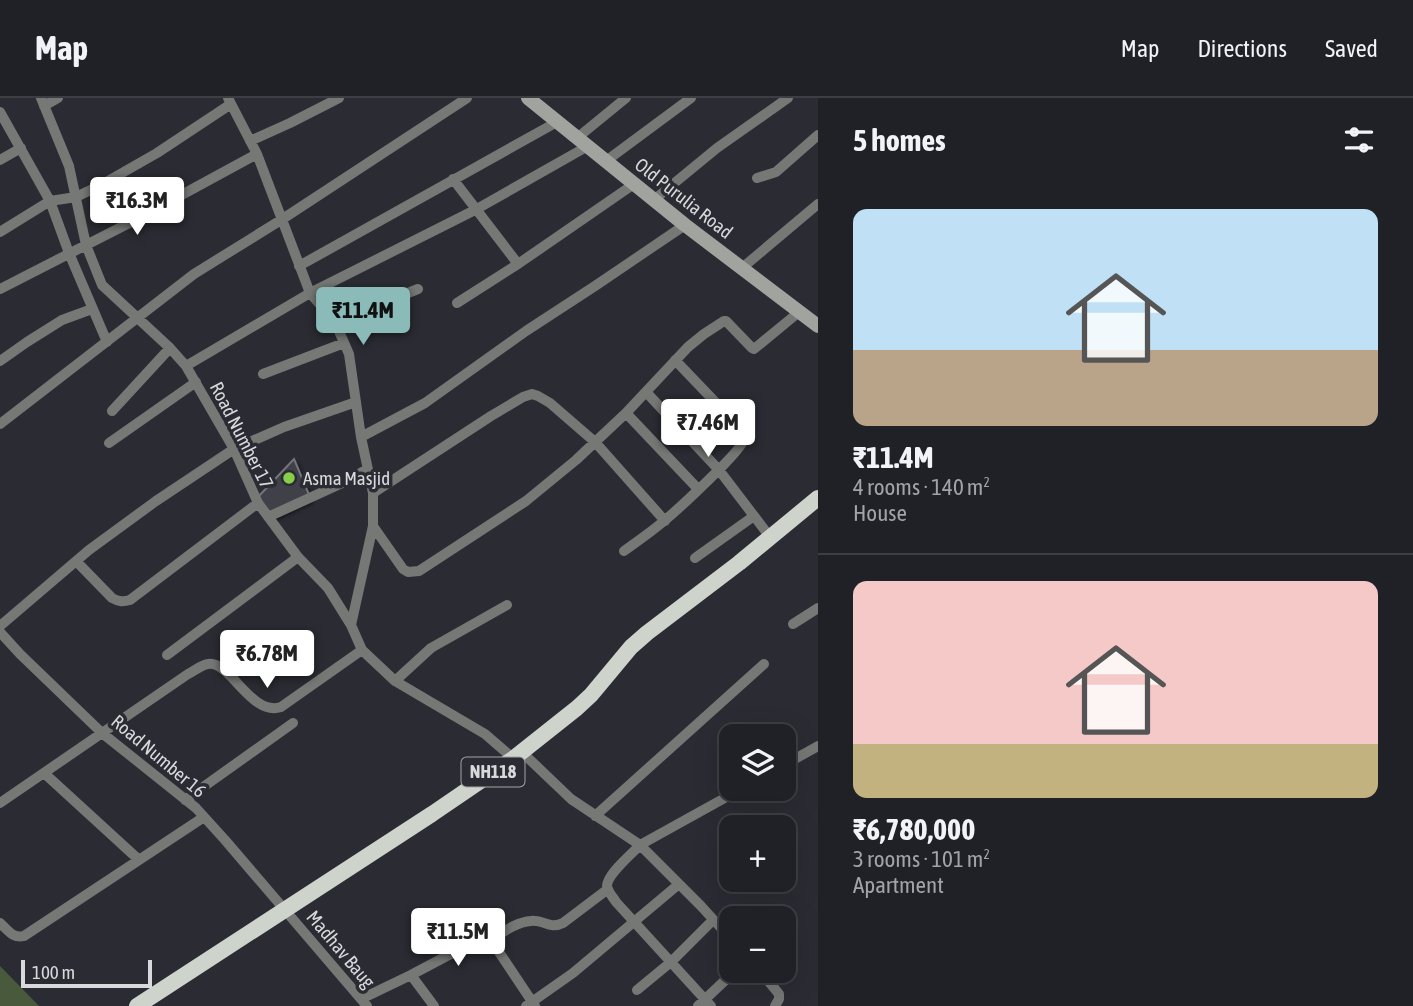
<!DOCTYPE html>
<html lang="en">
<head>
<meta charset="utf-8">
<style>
  :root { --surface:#202126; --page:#28292e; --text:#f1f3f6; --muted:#a2a3a7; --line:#3d3e43; --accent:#8bbbb9 }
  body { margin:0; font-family:"Asap Condensed",sans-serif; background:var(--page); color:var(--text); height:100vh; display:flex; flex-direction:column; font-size:26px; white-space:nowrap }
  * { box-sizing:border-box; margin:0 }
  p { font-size:23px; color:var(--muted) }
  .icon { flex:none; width:38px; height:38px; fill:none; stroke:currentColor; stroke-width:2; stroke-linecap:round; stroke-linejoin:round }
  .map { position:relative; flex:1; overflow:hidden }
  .panel { display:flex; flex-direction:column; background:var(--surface); width:595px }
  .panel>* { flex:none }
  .controls { position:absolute; left:719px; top:626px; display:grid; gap:14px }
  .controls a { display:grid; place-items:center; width:77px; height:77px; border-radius:14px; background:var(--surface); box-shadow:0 7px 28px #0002,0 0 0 2px var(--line); font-size:35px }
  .scale { position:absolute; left:21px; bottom:18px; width:131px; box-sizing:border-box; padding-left:7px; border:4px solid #d8d8dd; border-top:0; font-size:19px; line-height:24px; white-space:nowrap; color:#d8d8dd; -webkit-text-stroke:5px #2b2c33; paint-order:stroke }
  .price { position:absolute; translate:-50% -60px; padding:0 16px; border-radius:7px; background:#fff; color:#222; font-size:23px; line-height:46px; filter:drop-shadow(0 2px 4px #0008) }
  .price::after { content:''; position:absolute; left:50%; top:42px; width:21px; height:16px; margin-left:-10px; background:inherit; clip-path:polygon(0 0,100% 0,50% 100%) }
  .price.on { background:var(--accent); color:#111 }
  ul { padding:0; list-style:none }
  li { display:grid; align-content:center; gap:14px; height:371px; padding:0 35px }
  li+li { border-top:2px solid var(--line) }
  li span { display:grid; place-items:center; height:217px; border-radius:14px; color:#555 }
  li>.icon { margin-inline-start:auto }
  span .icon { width:126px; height:126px; fill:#fffc; stroke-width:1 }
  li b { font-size:30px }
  h2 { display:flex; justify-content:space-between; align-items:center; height:84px; padding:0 35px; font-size:30px }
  header { display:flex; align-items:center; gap:42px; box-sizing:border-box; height:98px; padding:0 35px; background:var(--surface); border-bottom:2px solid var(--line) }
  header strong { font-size:33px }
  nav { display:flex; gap:38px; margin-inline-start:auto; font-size:24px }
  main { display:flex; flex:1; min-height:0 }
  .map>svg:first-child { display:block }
  .green { fill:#495a3c }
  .building { fill:#404148; stroke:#73747c; stroke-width:2; filter:url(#shadow) }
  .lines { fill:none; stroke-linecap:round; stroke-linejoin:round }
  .minor { stroke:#767875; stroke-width:10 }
  .secondary { stroke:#a0a39e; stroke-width:14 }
  .trunk { stroke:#ced4cc; stroke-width:16 }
  .poi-dot { fill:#88cf49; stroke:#2b2c33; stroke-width:2.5 }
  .labels { text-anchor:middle; stroke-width:7; stroke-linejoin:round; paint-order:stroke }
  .shield { fill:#2b2c33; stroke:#a4a4aa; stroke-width:2 }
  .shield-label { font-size:18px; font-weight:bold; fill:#d8d8dd }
  .street-label { font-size:19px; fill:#d8d8dd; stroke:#2b2c33 }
  .poi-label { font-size:19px; fill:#d8d8dd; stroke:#2b2c33; text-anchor:start }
</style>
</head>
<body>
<header>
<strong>Map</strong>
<nav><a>Map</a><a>Directions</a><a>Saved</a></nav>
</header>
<main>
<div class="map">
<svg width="818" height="908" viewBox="0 0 818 908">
  <defs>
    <filter id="shadow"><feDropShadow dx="3" dy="5" stdDeviation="2" flood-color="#0009"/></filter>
  </defs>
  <rect width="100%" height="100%" fill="#2b2c33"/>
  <path class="green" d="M0,868L39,908H0Z"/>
  <path class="building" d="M294,361L310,399L268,419L257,400Z"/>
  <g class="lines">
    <path class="minor" d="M41,0L69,68L86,147L102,187L170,250L186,268L234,351L258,405L298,459L328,490L351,527L362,552L395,583L485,636L515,662
      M228,0L257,56L310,195L335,224L349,256L361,339L373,395V428L351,527
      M44,8L58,0
      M0,14L50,103L69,155L107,244
      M577,40L626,0
      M250,43L290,25L339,0
      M0,62L21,50
      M606,63L691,0
      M757,80L776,74L818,37
      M453,81L518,166L634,86
      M655,101L717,50L788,0
      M0,134L50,103L76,99L101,87L157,55L231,6
      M299,168L557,24
      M742,170L818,106
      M0,191L141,119L257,56
      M457,205L518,166
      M335,224L418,191
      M0,263L27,244L62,222L92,211
      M186,268L310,195L475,112L588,48
      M263,276L344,245
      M646,294L719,372L770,439
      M112,313L170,250
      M626,315L698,391
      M0,326L194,176L281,122L467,0
      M361,339L425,305L526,233L595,188L685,127
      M109,345L196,284
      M373,395L491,318L523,299L532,296L538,298L550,305L595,344L665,423
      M268,419L340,386L368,371
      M373,428L403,471L408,474L419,473L526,403L576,362L626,315L688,249L704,236L724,223H726L752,250L754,251L799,214
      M624,453C638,443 651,434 664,423C676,413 743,352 744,341C745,337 742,335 741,331L675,262
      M695,460L754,418
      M76,463L112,500C119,504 123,504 130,502L258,405
      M793,526L818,510
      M0,528L89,452L156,403L234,351L284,329L356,304
      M0,534L20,556L102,635L196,710L225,742L367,908
      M167,557L298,459
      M395,583L431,550L507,507
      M526,658L571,701L640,747C632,756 607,776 607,788C608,794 613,799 616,804L711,908
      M784,667L818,648
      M44,675L138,761
      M185,702L293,625
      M0,705L188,576C194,573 201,567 208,566C230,562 251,619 281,609L362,552
      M595,718L764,566
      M0,825C8,832 13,841 24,838L204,719
      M490,842C502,835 516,824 531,823C544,821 549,832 563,825L608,791
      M732,842L701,808L640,747L741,691
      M760,873L779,896V901L775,908
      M411,877L434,908
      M637,892L671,864L713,822
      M361,901L411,877L477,842C485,840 489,842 495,848L535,908
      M526,908L573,875L679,786
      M698,908L735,873"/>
    <path class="secondary" d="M528,0L685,127L818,228"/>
    <path class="trunk" d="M137,908L432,716L514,660L577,610L591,597L631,549L647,535L739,465L818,400"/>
  </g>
  <circle class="poi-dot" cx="289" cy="380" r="7"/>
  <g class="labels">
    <rect class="shield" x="461.5" y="659.5" width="63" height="29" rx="5"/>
    <g class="shield-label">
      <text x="493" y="680">NH118</text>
    </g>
    <g class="street-label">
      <text transform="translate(684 100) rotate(38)" y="7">Old Purulia Road</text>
      <text transform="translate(242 337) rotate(63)" y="7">Road Number 17</text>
      <text transform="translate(159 658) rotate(40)" y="7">Road Number 16</text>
      <text transform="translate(341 851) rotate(50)" y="7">Madhav Baug</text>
    </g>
    <g class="poi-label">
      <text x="303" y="387">Asma Masjid</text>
    </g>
  </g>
</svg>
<div class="controls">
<a><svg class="icon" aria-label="layers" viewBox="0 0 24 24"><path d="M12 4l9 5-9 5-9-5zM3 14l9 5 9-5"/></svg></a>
<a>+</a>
<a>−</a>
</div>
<div class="scale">100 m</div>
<b class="price" style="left:137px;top:139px">₹16.3M</b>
<b class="price on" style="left:363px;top:249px">₹11.4M</b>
<b class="price" style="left:708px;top:361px">₹7.46M</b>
<b class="price" style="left:267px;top:592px">₹6.78M</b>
<b class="price" style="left:458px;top:870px">₹11.5M</b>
</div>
<section class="panel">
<h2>5 homes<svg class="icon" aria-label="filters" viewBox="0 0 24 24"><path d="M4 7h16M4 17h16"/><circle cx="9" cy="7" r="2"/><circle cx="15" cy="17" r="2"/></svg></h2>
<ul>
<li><span style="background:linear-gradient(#bfe0f5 65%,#b9a48a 0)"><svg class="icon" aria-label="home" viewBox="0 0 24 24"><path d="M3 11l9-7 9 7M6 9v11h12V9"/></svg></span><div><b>₹11.4M</b><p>4 rooms · 140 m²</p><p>House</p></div></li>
<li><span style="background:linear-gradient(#f6c9c9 75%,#c2b280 0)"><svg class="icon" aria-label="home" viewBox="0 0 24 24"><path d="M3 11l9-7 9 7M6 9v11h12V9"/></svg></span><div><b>₹6,780,000</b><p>3 rooms · 101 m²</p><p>Apartment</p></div></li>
</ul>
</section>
</main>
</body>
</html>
